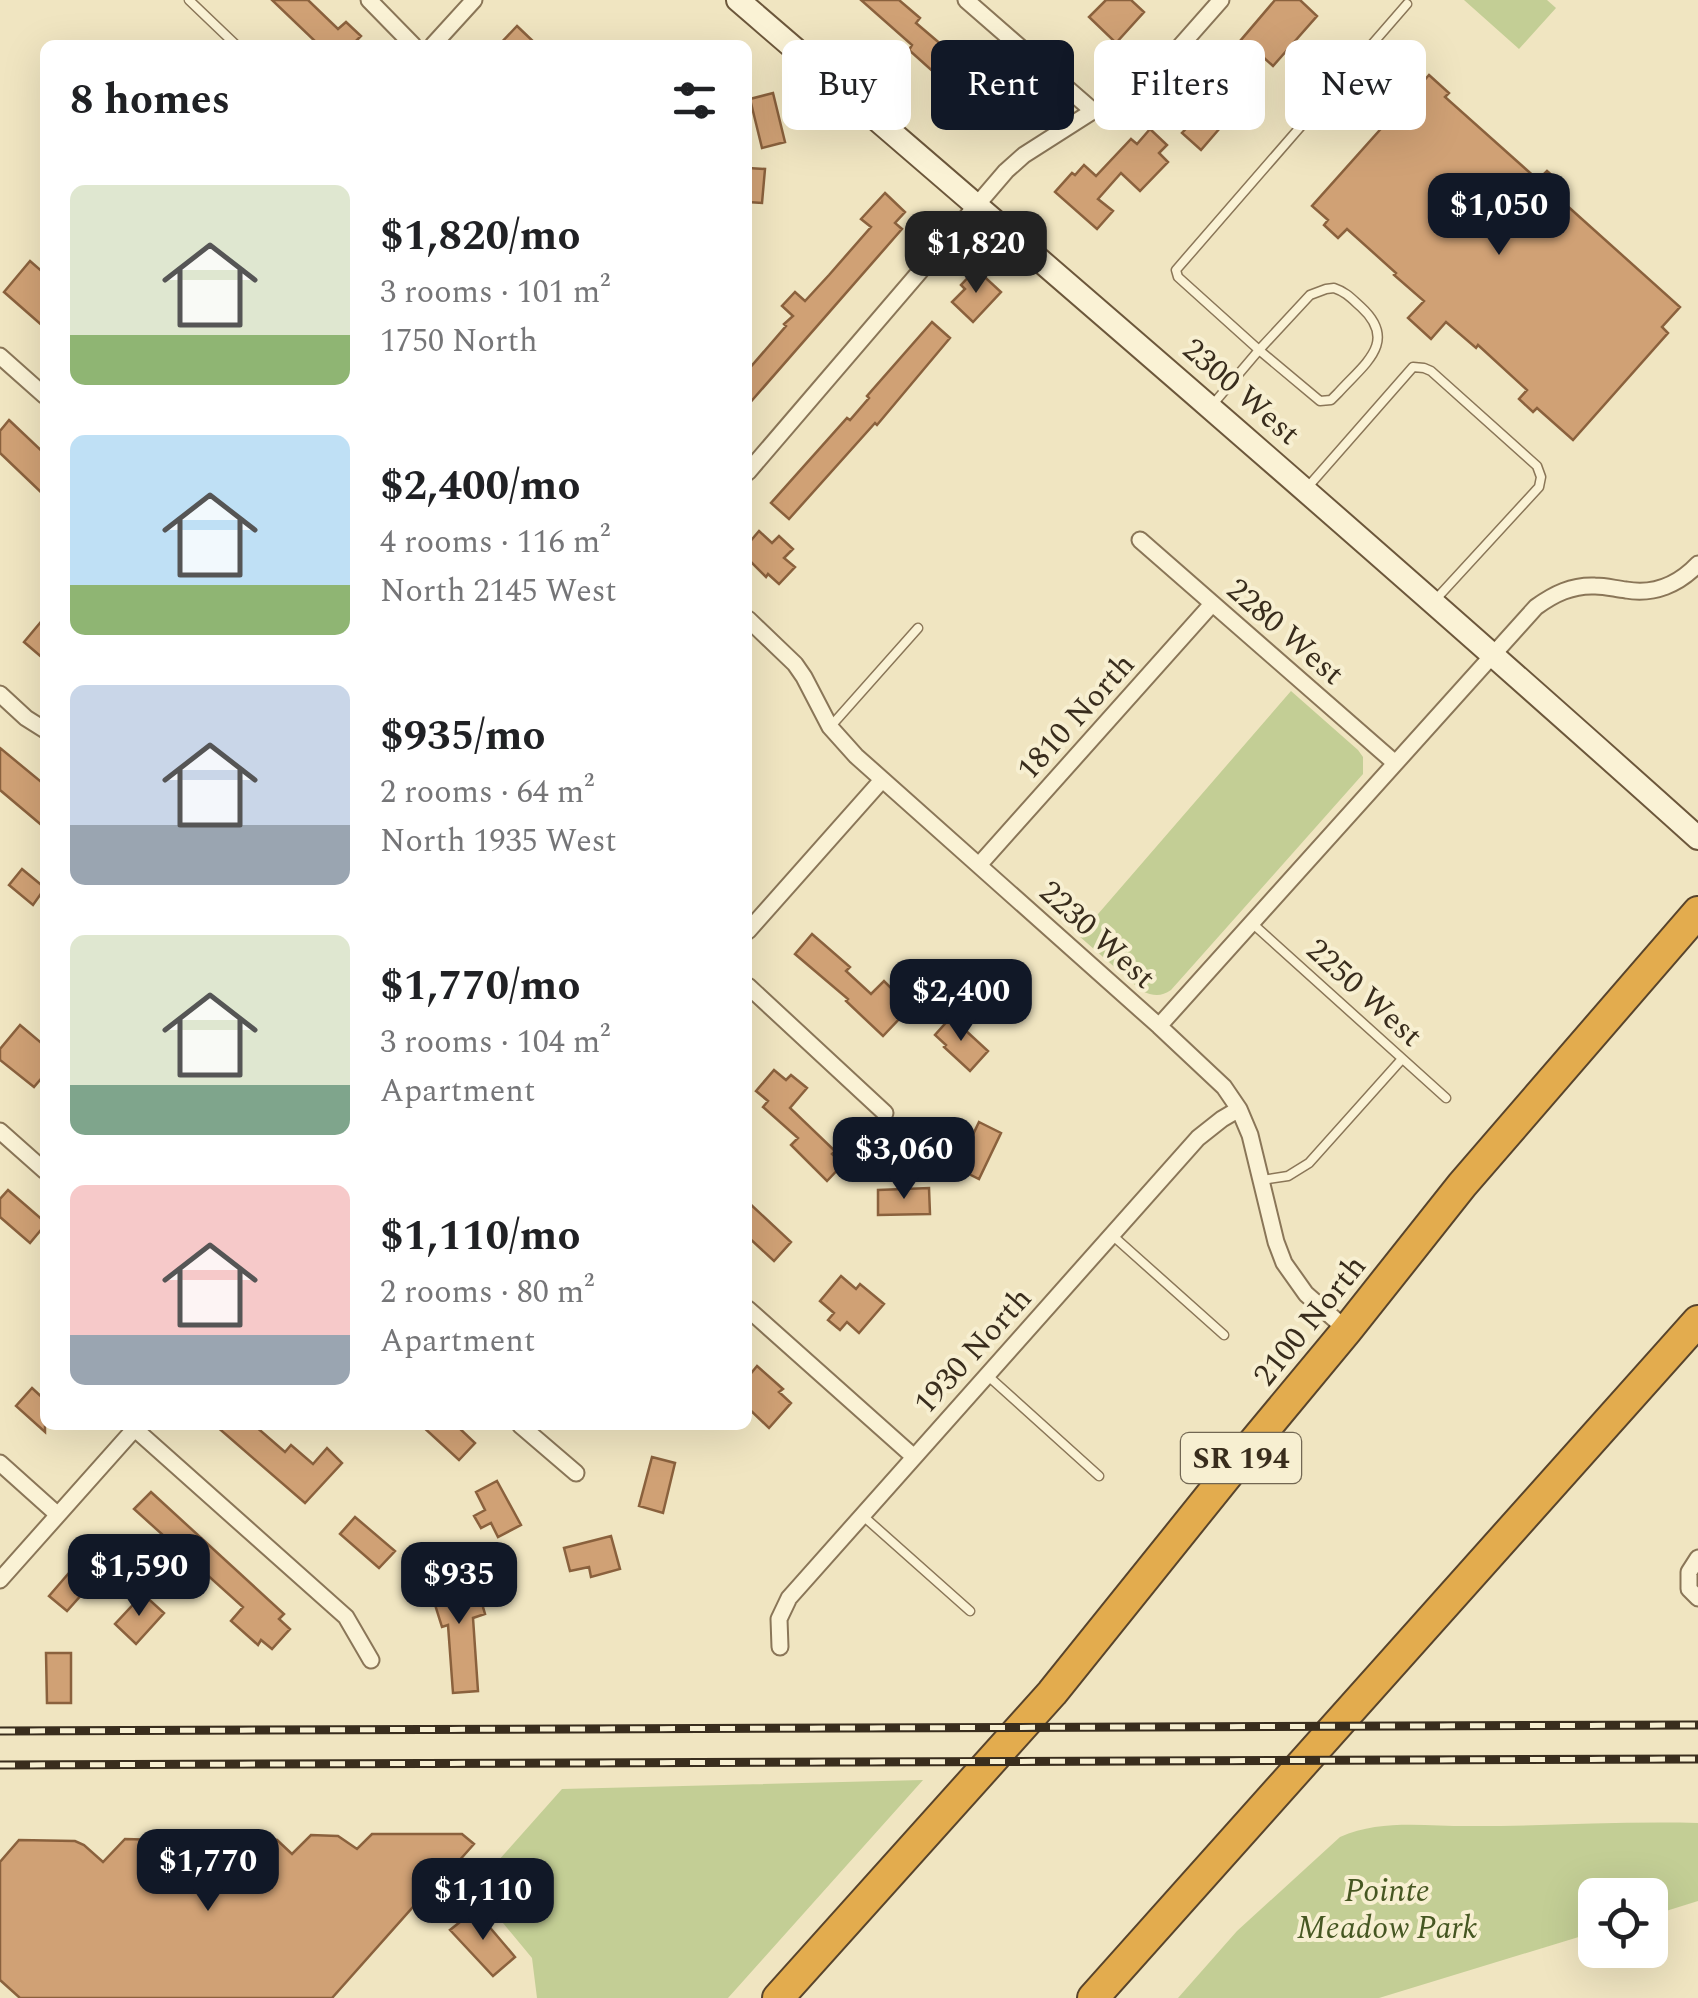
<!DOCTYPE html>
<html lang="en">
<head>
<meta charset="utf-8">
<style>
  :root { --surface:#fff; --page:#f2f2f2; --text:#202124; --muted:#757577; --accent:#111827 }
  body { margin:0; font-family:Spectral,serif; background:var(--page); color:var(--text); height:100vh; display:flex; flex-direction:column; font-size:38px; white-space:nowrap }
  * { box-sizing:border-box; margin:0 }
  p { font-size:32px; color:var(--muted) }
  .icon { flex:none; width:55px; height:55px; fill:none; stroke:currentColor; stroke-width:2; stroke-linecap:round; stroke-linejoin:round }
  .map { position:relative; flex:1; overflow:hidden }
  .side { position:absolute; left:40px; top:40px; width:712px; height:1390px; display:flex; flex-direction:column; background:var(--surface); border-radius:15px; box-shadow:0 10px 40px #0002 }
  .side>* { flex:none }
  .banner { position:absolute; left:782px; top:40px; width:765px; height:90px; display:flex; gap:20px }
  .fabs { position:absolute; left:1578px; top:1878px; display:grid; gap:20px }
  .fabs a { display:grid; place-items:center; width:90px; height:90px; border-radius:15px; background:var(--surface); box-shadow:0 10px 40px #0002; font-size:50px }
  .price { position:absolute; translate:-50% -85px; padding:0 22px; border-radius:20px; background:var(--accent); color:#fff; font-size:32px; line-height:65px; filter:drop-shadow(0 2px 5px #0008) }
  .price::after { content:''; position:absolute; left:50%; top:60px; width:30px; height:22px; margin-left:-15px; background:inherit; clip-path:polygon(0 0,100% 0,50% 100%) }
  .price.on { background:#222; color:#fff }
  ul { padding:0; list-style:none }
  li { display:flex; align-items:center; gap:30px; height:250px; padding:0 30px }
  li span { display:grid; place-items:center; flex:none; width:280px; height:200px; border-radius:15px; color:#555 }
  li>.icon { margin-inline-start:auto }
  span .icon { width:120px; height:120px; fill:#fffc; stroke-width:1 }
  li b { font-size:42px }
  h2 { display:flex; justify-content:space-between; align-items:center; height:120px; padding:0 30px; font-size:42px }
  .chip { padding:0 35px; border-radius:15px; background:var(--surface); box-shadow:0 10px 40px #0002; font-size:35px; line-height:90px }
  .chip.on { background:var(--accent); color:#fff }
  .map>svg:first-child { display:block }
  .green { fill:#c3ce95 }
  .building { fill:#d0a175; stroke:#8a613d; stroke-width:2.5 }
  .lines { fill:none; stroke-linecap:round; stroke-linejoin:round }
  .lane-casing { stroke:#8a7658; stroke-width:11 }
  .street-casing { stroke:#8a7658; stroke-width:19 }
  .secondary-casing { stroke:#6c573b; stroke-width:26 }
  .highway-casing { stroke:#58442c; stroke-width:34 }
  .lane { stroke:#faf2d5; stroke-width:8 }
  .street { stroke:#faf2d5; stroke-width:15 }
  .secondary { stroke:#faf2d5; stroke-width:22 }
  .highway { stroke:#e3ac4e; stroke-width:30 }
  .rail-casing { stroke:#392d1d; stroke-width:9 }
  .rail { stroke:#f7efd1; stroke-width:5; stroke-dasharray:15; stroke-linecap:butt }
  .labels { text-anchor:middle; stroke-width:8; stroke-linejoin:round; paint-order:stroke }
  .shield { fill:#f7efd1; stroke:#726753; stroke-width:2.5 }
  .shield-label { font-size:30px; font-weight:bold; fill:#392d1d }
  .street-label { font-size:32px; fill:#392d1d; stroke:#f7efd1 }
  .park-label { font-size:32px; font-style:italic; fill:#465722; stroke:#f7efd1 }
</style>
</head>
<body>
<div class="map">
<svg width="1698" height="1998" viewBox="0 0 1698 1998">
  <rect width="100%" height="100%" fill="#f0e5c1"/>
  <path class="green" d="M1464,0H1547L1556,8L1519,49Z
    M1291,691L1358,750L1363,757V774L1171,990C1161,997 1153,996 1142,991L1079,936Z
    M923,1780L728,1998H537L532,1958L474,1888L562,1789Z
    M1698,1823V1901L1650,1916V1895H1595V1932L1379,1998H1178L1237,1931L1340,1837C1383,1818 1429,1827 1476,1826C1550,1826 1624,1821 1698,1823Z"/>
  <path class="building" d="M272,0H308L338,29L346,22L361,36L353,44L355,45H319Z
    M861,0H899L920,18L916,23L950,52L955,46L999,85L991,94L1001,102L986,119L909,50L912,45Z
    M1106,0H1131L1144,12L1116,43L1089,17Z
    M1275,0H1300L1317,16L1273,66L1262,56L1227,96L1239,106L1201,150L1182,133L1195,119L1183,108Z
    M517,26L537,45H499Z
    M1429,75L1449,93L1445,97L1538,180L1547,171L1562,184L1554,194L1680,307L1662,327L1668,333L1573,440L1537,408L1533,412L1519,399L1527,390L1478,345L1476,348L1446,322L1431,339L1408,318L1424,301L1394,275L1396,273L1347,229L1338,238L1324,225L1328,220L1312,206Z
    M773,93L785,142L762,148L750,99Z
    M1150,129L1167,145L1159,153L1168,162L1140,191L1121,173L1098,199L1113,211L1097,229L1055,192L1072,173L1075,175L1084,165L1096,176L1131,139L1137,144Z
    M748,168L765,169L762,203L748,202Z
    M885,193L905,212L895,223L902,229L748,405V370L786,326L784,324L793,316L782,306L795,292L805,301L829,275L871,227L861,219Z
    M30,261L45,274V328L4,292Z
    M976,269L1001,292L973,322L952,302L965,289L961,285Z
    M932,322L950,338L877,425L875,423L789,519L771,503L847,418L850,420L869,398L867,396Z
    M9,420L45,454V496L0,453V431Z
    M759,531L772,543L779,536L793,549L784,558L795,567L779,584L768,574L766,577L748,559V544Z
    M45,617V660L24,642Z
    M0,748L45,785V828L0,790Z
    M22,869L45,888L33,905L9,885Z
    M812,934L850,967L846,971L871,994L884,981L905,1002L896,1012L901,1017L883,1036L846,1001L848,999L795,954Z
    M951,1017L988,1051L970,1071L944,1047L946,1045L935,1035Z
    M20,1025L45,1046V1074L34,1087L0,1060V1049Z
    M774,1070L786,1080L791,1075L807,1088L790,1108L835,1151L832,1154L843,1164L827,1181L791,1145L798,1138L763,1107L768,1101L756,1091Z
    M979,1122L1001,1133L979,1179L957,1168Z
    M929,1188L930,1214L878,1215V1190Z
    M8,1190L45,1222V1225L30,1243L0,1217V1199Z
    M748,1202L791,1242L774,1261L748,1237Z
    M841,1276L856,1289L860,1284L884,1304L859,1333L847,1322L840,1330L828,1320L834,1313L820,1301Z
    M757,1366L783,1389L779,1392L791,1403L769,1428L748,1408V1377Z
    M32,1388L45,1400V1432L16,1406Z
    M215,1425H254L285,1452L291,1445L313,1464L327,1448L342,1463L305,1503Z
    M421,1425H456L475,1443L459,1460Z
    M652,1457L675,1463L663,1513L639,1506Z
    M497,1481L521,1525L498,1537L491,1523L481,1528L474,1516L485,1510L476,1492Z
    M151,1492L284,1614L279,1619L290,1629L272,1649L261,1640L258,1645L231,1621L243,1607L134,1509Z
    M355,1517L395,1551L379,1568L340,1534Z
    M611,1536L620,1569L591,1577L589,1567L570,1571L564,1548Z
    M81,1559L99,1575L67,1611L49,1596Z
    M452,1572L457,1589L476,1583L485,1614L473,1618L478,1691L453,1693L448,1625L442,1627L427,1579Z
    M143,1594L164,1613L136,1644L115,1624Z
    M46,1653H71V1703H47Z
    M372,1834H462L474,1844L432,1891L429,1889L332,1998H20L0,1980V1862L19,1840L75,1841L84,1845L103,1862L125,1839L201,1841L212,1845L226,1857L242,1837L269,1838L277,1840L292,1854L311,1835L338,1836L357,1849Z
    M475,1910L515,1957L493,1976L450,1930Z"/>
  <g class="lines">
    <g class="lane-casing">
      <path id="lane" d="M189,0L236,45
        M1334,288C1346,292 1352,299 1361,307C1399,342 1364,364 1338,393L1331,400L1320,401L1259,350L1310,295L1326,289Z
        M1214,403L1259,350L1178,277L1176,270L1407,4
        M1306,489L1413,367L1424,368L1431,371L1537,466L1541,477L1539,487L1437,598
        M831,726L918,628
        M1253,924L1446,1098
        M1262,1180L1288,1176L1309,1163L1402,1059
        M1112,1235L1224,1335
        M987,1375L1099,1476
        M862,1515L970,1611"/>
    </g>
    <g class="street-casing">
      <path id="street" d="M369,0L413,45
        M966,0L1092,110
        M433,45L474,0
        M0,356L45,396
        M748,472L1006,171L1024,155L1140,81L1176,51L1221,0
        M1140,540L1395,763
        M748,619L795,664L804,677L830,727L856,756L1159,1026L1224,1087L1239,1109L1250,1135L1276,1242L1284,1263L1306,1294L1347,1330
        M0,694L26,718L45,730
        M979,865L1212,604
        M748,931L882,780
        M748,986L885,1113
        M1159,1026L1536,607C1554,594 1572,585 1595,586C1606,586 1616,589 1626,590C1654,595 1679,584 1698,564
        M0,1131L45,1171
        M748,1309L914,1457
        M520,1425L576,1473
        M135,1429L346,1617L371,1660
        M0,1463L58,1515
        M1698,1558L1689,1572V1589L1698,1598
        M0,1580L138,1425
        M780,1647L779,1619L789,1598L1198,1138L1222,1119L1239,1109"/>
    </g>
    <g class="secondary-casing">
      <path id="secondary" d="M738,0C1060,277 1382,554 1698,838"/>
    </g>
    <g class="highway-casing">
      <path id="highway" d="M778,1998L1052,1693L1240,1459L1347,1330L1462,1185L1698,912
        M1093,1998L1698,1321"/>
    </g>
    <use href="#lane" class="lane"/>
    <use href="#street" class="street"/>
    <use href="#secondary" class="secondary"/>
    <use href="#highway" class="highway"/>
    <g class="rail-casing">
      <path id="rail" d="M0,1731L1698,1725
        M0,1765L1698,1759"/>
    </g>
    <use href="#rail" class="rail"/>
  </g>
  <g class="labels">
    <rect class="shield" x="1181" y="1433" width="120" height="50" rx="8"/>
    <g class="shield-label">
      <text x="1241" y="1468">SR 194</text>
    </g>
    <g class="street-label">
      <text transform="translate(1242 391) rotate(41)" y="11">2300 West</text>
      <text transform="translate(1286 631) rotate(41)" y="11">2280 West</text>
      <text transform="translate(1075 716) rotate(-48)" y="11">1810 North</text>
      <text transform="translate(1098 934) rotate(42)" y="11">2230 West</text>
      <text transform="translate(1365 992) rotate(42)" y="11">2250 West</text>
      <text transform="translate(1309 1320) rotate(-51)" y="11">2100 North</text>
      <text transform="translate(972 1350) rotate(-48)" y="11">1930 North</text>
    </g>
    <g class="park-label">
      <text x="1387" y="1901">Pointe<tspan x="1387" dy="37">Meadow Park</tspan></text>
    </g>
  </g>
</svg>
<div class="fabs">
<a><svg class="icon" aria-label="locate" viewBox="0 0 24 24"><circle cx="12" cy="12" r="6"/><path d="M12 2v4M12 18v4M2 12h4M18 12h4"/></svg></a>
</div>
<b class="price" style="left:1499px;top:258px">$1,050</b>
<b class="price on" style="left:976px;top:296px">$1,820</b>
<b class="price" style="left:961px;top:1044px">$2,400</b>
<b class="price" style="left:904px;top:1202px">$3,060</b>
<b class="price" style="left:139px;top:1619px">$1,590</b>
<b class="price" style="left:459px;top:1627px">$935</b>
<b class="price" style="left:208px;top:1914px">$1,770</b>
<b class="price" style="left:483px;top:1943px">$1,110</b>
<div class="banner">
<a class="chip">Buy</a>
<a class="chip on">Rent</a>
<a class="chip">Filters</a>
<a class="chip">New</a>
</div>
<section class="side">
<h2>8 homes<svg class="icon" aria-label="filters" viewBox="0 0 24 24"><path d="M4 7h16M4 17h16"/><circle cx="9" cy="7" r="2"/><circle cx="15" cy="17" r="2"/></svg></h2>
<ul>
<li><span style="background:linear-gradient(#dfe7d0 75%,#8fb573 0)"><svg class="icon" aria-label="home" viewBox="0 0 24 24"><path d="M3 11l9-7 9 7M6 9v11h12V9"/></svg></span><div><b>$1,820/mo</b><p>3 rooms · 101 m²</p><p>1750 North</p></div></li>
<li><span style="background:linear-gradient(#bfe0f5 75%,#8fb573 0)"><svg class="icon" aria-label="home" viewBox="0 0 24 24"><path d="M3 11l9-7 9 7M6 9v11h12V9"/></svg></span><div><b>$2,400/mo</b><p>4 rooms · 116 m²</p><p>North 2145 West</p></div></li>
<li><span style="background:linear-gradient(#c9d6e8 70%,#9aa5b1 0)"><svg class="icon" aria-label="home" viewBox="0 0 24 24"><path d="M3 11l9-7 9 7M6 9v11h12V9"/></svg></span><div><b>$935/mo</b><p>2 rooms · 64 m²</p><p>North 1935 West</p></div></li>
<li><span style="background:linear-gradient(#dfe7d0 75%,#7fa58c 0)"><svg class="icon" aria-label="home" viewBox="0 0 24 24"><path d="M3 11l9-7 9 7M6 9v11h12V9"/></svg></span><div><b>$1,770/mo</b><p>3 rooms · 104 m²</p><p>Apartment</p></div></li>
<li><span style="background:linear-gradient(#f6c9c9 75%,#9aa5b1 0)"><svg class="icon" aria-label="home" viewBox="0 0 24 24"><path d="M3 11l9-7 9 7M6 9v11h12V9"/></svg></span><div><b>$1,110/mo</b><p>2 rooms · 80 m²</p><p>Apartment</p></div></li>
</ul>
</section>
</div>
</body>
</html>
